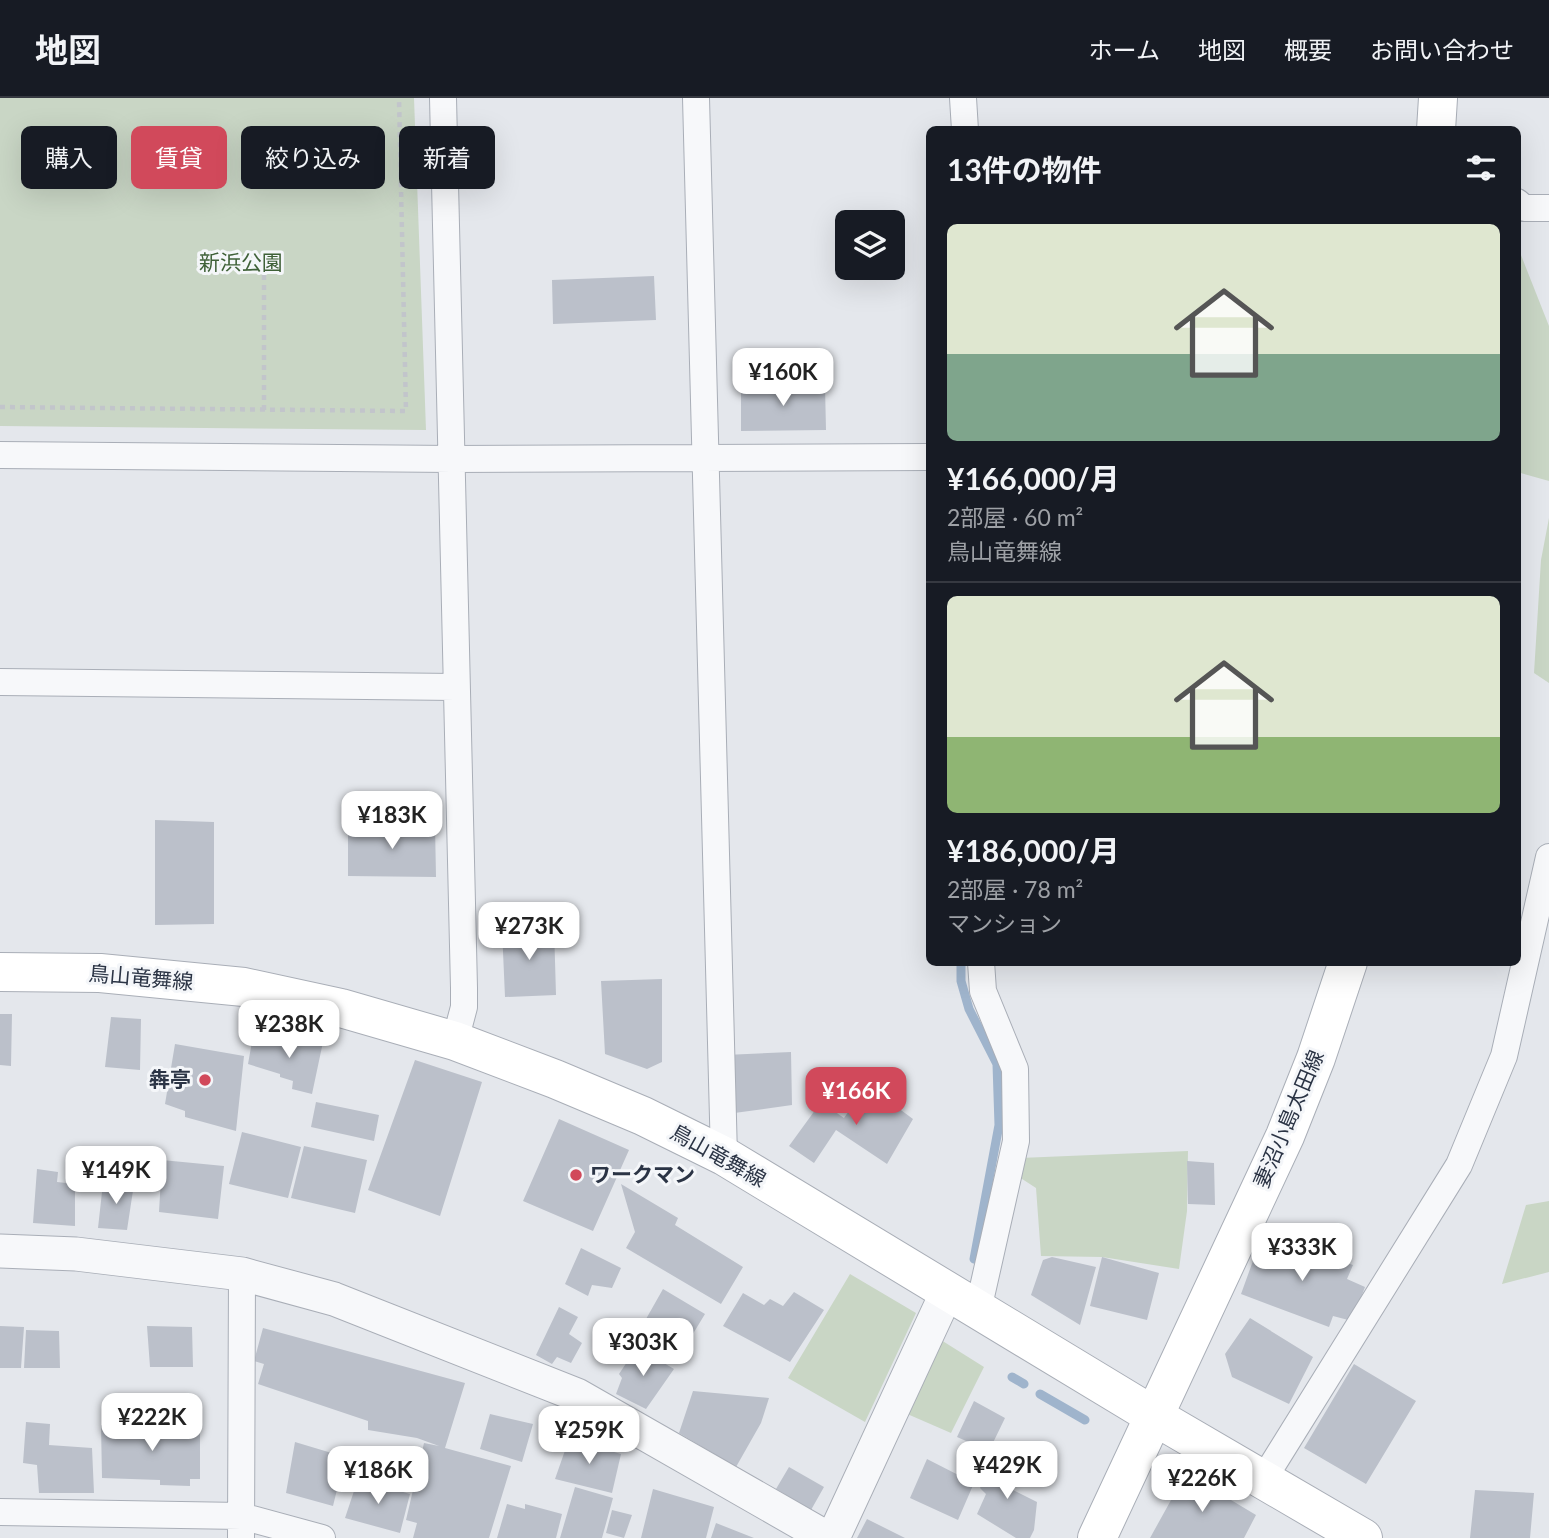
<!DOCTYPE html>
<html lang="ja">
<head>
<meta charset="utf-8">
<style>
  :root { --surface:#171b24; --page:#242831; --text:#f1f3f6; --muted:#9ea1a6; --line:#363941; --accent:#d1495b }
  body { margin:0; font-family:Lato,"Noto Sans JP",sans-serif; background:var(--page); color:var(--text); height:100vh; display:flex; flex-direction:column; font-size:26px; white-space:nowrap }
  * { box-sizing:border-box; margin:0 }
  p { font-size:23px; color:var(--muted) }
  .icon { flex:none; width:38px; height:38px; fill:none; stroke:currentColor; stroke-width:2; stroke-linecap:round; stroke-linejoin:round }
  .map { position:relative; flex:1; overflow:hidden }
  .side { position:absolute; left:926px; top:28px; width:595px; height:840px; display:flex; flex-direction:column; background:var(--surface); border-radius:10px; box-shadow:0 7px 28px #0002 }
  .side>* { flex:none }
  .hud { position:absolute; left:21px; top:28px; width:665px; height:63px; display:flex; gap:14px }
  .buttons { position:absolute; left:835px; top:112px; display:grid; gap:14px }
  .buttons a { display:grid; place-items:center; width:70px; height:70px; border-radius:10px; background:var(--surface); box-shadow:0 7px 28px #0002; font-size:35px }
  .price { position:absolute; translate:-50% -60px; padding:0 16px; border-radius:14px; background:#fff; color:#222; font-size:23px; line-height:46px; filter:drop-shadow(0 2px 4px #0008) }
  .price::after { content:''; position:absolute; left:50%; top:42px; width:21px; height:16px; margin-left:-10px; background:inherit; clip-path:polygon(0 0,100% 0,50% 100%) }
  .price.current { background:var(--accent); color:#fff }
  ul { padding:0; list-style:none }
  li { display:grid; align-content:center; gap:14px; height:371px; padding:0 21px }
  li+li { border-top:2px solid var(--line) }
  li span { display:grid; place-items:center; height:217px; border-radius:10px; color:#555 }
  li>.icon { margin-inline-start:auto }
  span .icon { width:126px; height:126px; fill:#fffc; stroke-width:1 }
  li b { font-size:30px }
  h2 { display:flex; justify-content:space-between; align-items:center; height:84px; padding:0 21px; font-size:30px }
  .pill { padding:0 24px; border-radius:10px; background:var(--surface); box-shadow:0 7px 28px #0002; font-size:24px; line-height:63px }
  .pill.current { background:var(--accent); color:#fff }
  header { display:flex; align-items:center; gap:42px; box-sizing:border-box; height:98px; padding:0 35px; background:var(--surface); border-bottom:2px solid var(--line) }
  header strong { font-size:33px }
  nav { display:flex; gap:38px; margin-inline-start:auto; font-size:24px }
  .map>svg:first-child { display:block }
  .green { fill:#c9d6c5 }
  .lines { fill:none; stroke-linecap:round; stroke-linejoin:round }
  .stream { stroke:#9fb4cc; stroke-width:9 }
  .building { fill:#bbc0ca }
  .minor-casing { stroke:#a9aeb7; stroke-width:28 }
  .tertiary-casing { stroke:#a9aeb7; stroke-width:35 }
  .secondary-casing { stroke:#a9aeb7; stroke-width:40 }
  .path { stroke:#c2c5cb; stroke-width:4.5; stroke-dasharray:5 5; stroke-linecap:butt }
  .minor { stroke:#f7f8fa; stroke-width:26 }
  .tertiary { stroke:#f7f8fa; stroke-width:33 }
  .secondary { stroke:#fff; stroke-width:38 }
  .poi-dot { fill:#d1495b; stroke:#f4f6f9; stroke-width:2.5 }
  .labels { text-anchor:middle; stroke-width:6; stroke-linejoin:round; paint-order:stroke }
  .park-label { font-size:21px; fill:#3f6138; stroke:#f4f6f9 }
  .street-label { font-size:21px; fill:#2b3445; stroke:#f4f6f9 }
  .poi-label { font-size:21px; font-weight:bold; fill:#2b3445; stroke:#f4f6f9; text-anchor:end }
</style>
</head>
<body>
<header>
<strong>地図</strong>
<nav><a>ホーム</a><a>地図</a><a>概要</a><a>お問い合わせ</a></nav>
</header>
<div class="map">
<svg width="1549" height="1440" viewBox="0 0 1549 1440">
  <rect width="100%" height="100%" fill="#e4e7ec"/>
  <path class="green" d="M0,0H414L426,332L0,328Z
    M1517,147L1549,228V383L1517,374Z
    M1549,420V585L1534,575L1541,462Z
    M1188,1053L1187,1113L1179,1171L1102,1159L1041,1158L1036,1090L1016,1077L1020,1060Z
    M1549,1103V1174L1502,1186L1526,1107Z
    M850,1176L916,1215L865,1324L788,1280Z
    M941,1242L984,1269L951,1335L905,1315Z"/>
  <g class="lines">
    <path class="stream" d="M961,864V883L969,911L997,966L999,1027L974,1161
      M1012,1279L1024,1286
      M1040,1296L1085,1322"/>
  </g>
  <path class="building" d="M654,178L656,222L553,226L552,182Z
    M741,288H825L826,332L741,333Z
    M155,722L214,724V826L155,827Z
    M348,726L435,727L436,779L348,778Z
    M554,829L556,897L505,899L502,831Z
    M662,881V964L647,971L605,956L601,883Z
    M0,916H12L11,968L0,967Z
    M111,919L141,921L140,972L105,969Z
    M253,938L284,946L286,938L323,944L312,996L292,991L293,983L280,979V976L248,966Z
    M175,946L244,958L236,1033L185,1019V1013L165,1006Z
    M791,954L792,1007L727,1016L725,957Z
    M415,962L482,984L440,1118L368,1092Z
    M867,987L913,1021L887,1066L836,1032L814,1065L789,1048L821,1004L844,1020Z
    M316,1004L379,1017L374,1043L311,1029Z
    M559,1021L629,1052L593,1133L523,1103Z
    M242,1034L301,1049L288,1100L229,1086Z
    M304,1048L367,1062L355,1115L291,1100Z
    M162,1062L224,1068L218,1121L159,1114Z
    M1187,1063L1214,1065L1215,1107L1188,1106Z
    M37,1071L58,1074L57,1084L75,1086V1128L33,1125Z
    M103,1085L134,1086L127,1132L98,1130Z
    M621,1086L678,1120L675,1127L743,1169L721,1206L626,1150L635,1134Z
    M1262,1138L1353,1167L1347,1181L1365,1189L1352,1223L1333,1218L1329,1229L1241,1196Z
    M581,1150L621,1170L612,1190L592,1187L588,1198L565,1186Z
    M1052,1159L1096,1169L1080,1227L1031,1197L1043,1162Z
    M1102,1159L1159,1175L1147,1222L1090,1208Z
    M663,1191L705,1216L688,1244L646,1221Z
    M794,1194L824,1212L790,1264L723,1228L743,1195L764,1207L770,1201L783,1208Z
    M559,1209L578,1219L569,1236L582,1245L571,1265L557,1259L552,1266L536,1257Z
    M1250,1220L1313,1259L1289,1306L1232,1279L1225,1256Z
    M0,1228L24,1229L21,1270H0Z
    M147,1228L192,1229L193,1269H150Z
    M263,1230L465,1285L445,1350L511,1368L489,1440H413L417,1425L406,1422L424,1345L439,1348L417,1340L368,1332V1323L258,1286L264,1266L254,1263Z
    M26,1232L59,1233L60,1270H24Z
    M637,1249L674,1271L646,1311L616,1296L622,1280L619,1276Z
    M1354,1266L1416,1303L1366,1386L1304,1350Z
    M693,1293L769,1300L761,1325L736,1369L679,1335Z
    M974,1303L1005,1320L989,1353L957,1339Z
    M490,1316L533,1326L522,1364L480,1351Z
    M26,1324L50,1326L49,1347L92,1350L94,1395H39L37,1367L23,1365Z
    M101,1327L200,1328V1381H190V1388L160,1387V1382L102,1380Z
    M569,1341L621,1356L612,1395L555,1381Z
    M295,1344L345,1359L333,1408L286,1395Z
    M996,1356L1019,1367L1011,1391L1037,1404L1034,1432L1030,1440H1016L977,1416L986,1396L980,1390Z
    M927,1361L974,1385L958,1422L910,1400Z
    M789,1369L824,1389L811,1412L776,1391Z
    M1186,1375L1256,1417L1244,1440H1150Z
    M358,1381L410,1396L400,1435L345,1420Z
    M575,1389L613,1400L602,1440H560Z
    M653,1391L714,1409L706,1440H641Z
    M1475,1392L1534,1395L1530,1440H1470Z
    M507,1406L525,1411V1406L562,1416L556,1440H497Z
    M612,1412L632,1417L624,1440L606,1435Z
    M867,1421L905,1440H857Z
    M716,1425L754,1440H711Z"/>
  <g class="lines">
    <g class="minor-casing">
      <path id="minor" d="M443,0L464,890V909L455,943
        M696,0L724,1058
        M963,0L965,32
        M1517,104L1524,110H1549
        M0,357L452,361L929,359
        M0,584L455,589
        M978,1212L1016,1043L1015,971L983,893L981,864
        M1263,1382L1459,1067L1504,958L1549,759
        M0,1414L241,1418L322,1440
        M241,1440L242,1176"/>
    </g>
    <g class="tertiary-casing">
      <path id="tertiary" d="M0,1153L76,1156L242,1176L334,1201L577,1297L827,1440
        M833,1440L947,1194"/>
    </g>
    <g class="secondary-casing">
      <path id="secondary" d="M1436,32L1438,0
        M0,874L100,875L244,889L341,910L455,943L555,981L643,1018L724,1058L1154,1318L1363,1440
        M1097,1440L1285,1038L1316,960L1348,864"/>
    </g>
    <path class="path" d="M0,309L406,313L399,0
      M264,312V161"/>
    <use href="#minor" class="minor"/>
    <use href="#tertiary" class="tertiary"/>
    <use href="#secondary" class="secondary"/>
  </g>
  <g class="poi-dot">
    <circle cx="205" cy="982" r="7"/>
    <circle cx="576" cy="1077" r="7"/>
  </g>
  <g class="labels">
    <g class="park-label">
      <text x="241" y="172">新浜公園</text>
    </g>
    <g class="street-label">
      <text transform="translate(141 880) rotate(5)" y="7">鳥山竜舞線</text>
      <text transform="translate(1289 1021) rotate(-67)" y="7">妻沼小島太田線</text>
      <text transform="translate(718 1058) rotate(29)" y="7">鳥山竜舞線</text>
    </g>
    <g class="poi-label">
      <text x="191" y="989">犇亭</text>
      <text x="590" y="1084" text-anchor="start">ワークマン</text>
    </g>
  </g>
</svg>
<div class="buttons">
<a><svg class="icon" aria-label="layers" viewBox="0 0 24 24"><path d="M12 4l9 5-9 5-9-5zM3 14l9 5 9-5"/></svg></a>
</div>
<b class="price" style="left:783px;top:310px">¥160K</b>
<b class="price" style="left:392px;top:753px">¥183K</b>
<b class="price" style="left:529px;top:864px">¥273K</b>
<b class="price" style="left:289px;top:962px">¥238K</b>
<b class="price current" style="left:856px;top:1029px">¥166K</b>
<b class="price" style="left:116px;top:1108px">¥149K</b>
<b class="price" style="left:1302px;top:1185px">¥333K</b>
<b class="price" style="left:643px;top:1280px">¥303K</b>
<b class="price" style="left:152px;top:1355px">¥222K</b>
<b class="price" style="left:589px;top:1368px">¥259K</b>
<b class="price" style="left:1007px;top:1403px">¥429K</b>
<b class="price" style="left:378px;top:1408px">¥186K</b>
<b class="price" style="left:1202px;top:1416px">¥226K</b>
<div class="hud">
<a class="pill">購入</a>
<a class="pill current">賃貸</a>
<a class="pill">絞り込み</a>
<a class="pill">新着</a>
</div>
<section class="side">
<h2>13件の物件<svg class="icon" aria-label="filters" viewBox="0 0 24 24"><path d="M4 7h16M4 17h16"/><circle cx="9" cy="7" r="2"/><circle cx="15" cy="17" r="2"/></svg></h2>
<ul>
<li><span style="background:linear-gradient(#dfe7d0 60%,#7fa58c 0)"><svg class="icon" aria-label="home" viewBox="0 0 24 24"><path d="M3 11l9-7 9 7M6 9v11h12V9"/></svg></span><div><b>¥166,000/月</b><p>2部屋 · 60 m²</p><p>鳥山竜舞線</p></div></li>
<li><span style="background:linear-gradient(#dfe7d0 65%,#8fb573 0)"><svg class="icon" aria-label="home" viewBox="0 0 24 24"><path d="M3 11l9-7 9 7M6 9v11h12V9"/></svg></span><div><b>¥186,000/月</b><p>2部屋 · 78 m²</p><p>マンション</p></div></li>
</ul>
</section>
</div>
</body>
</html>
